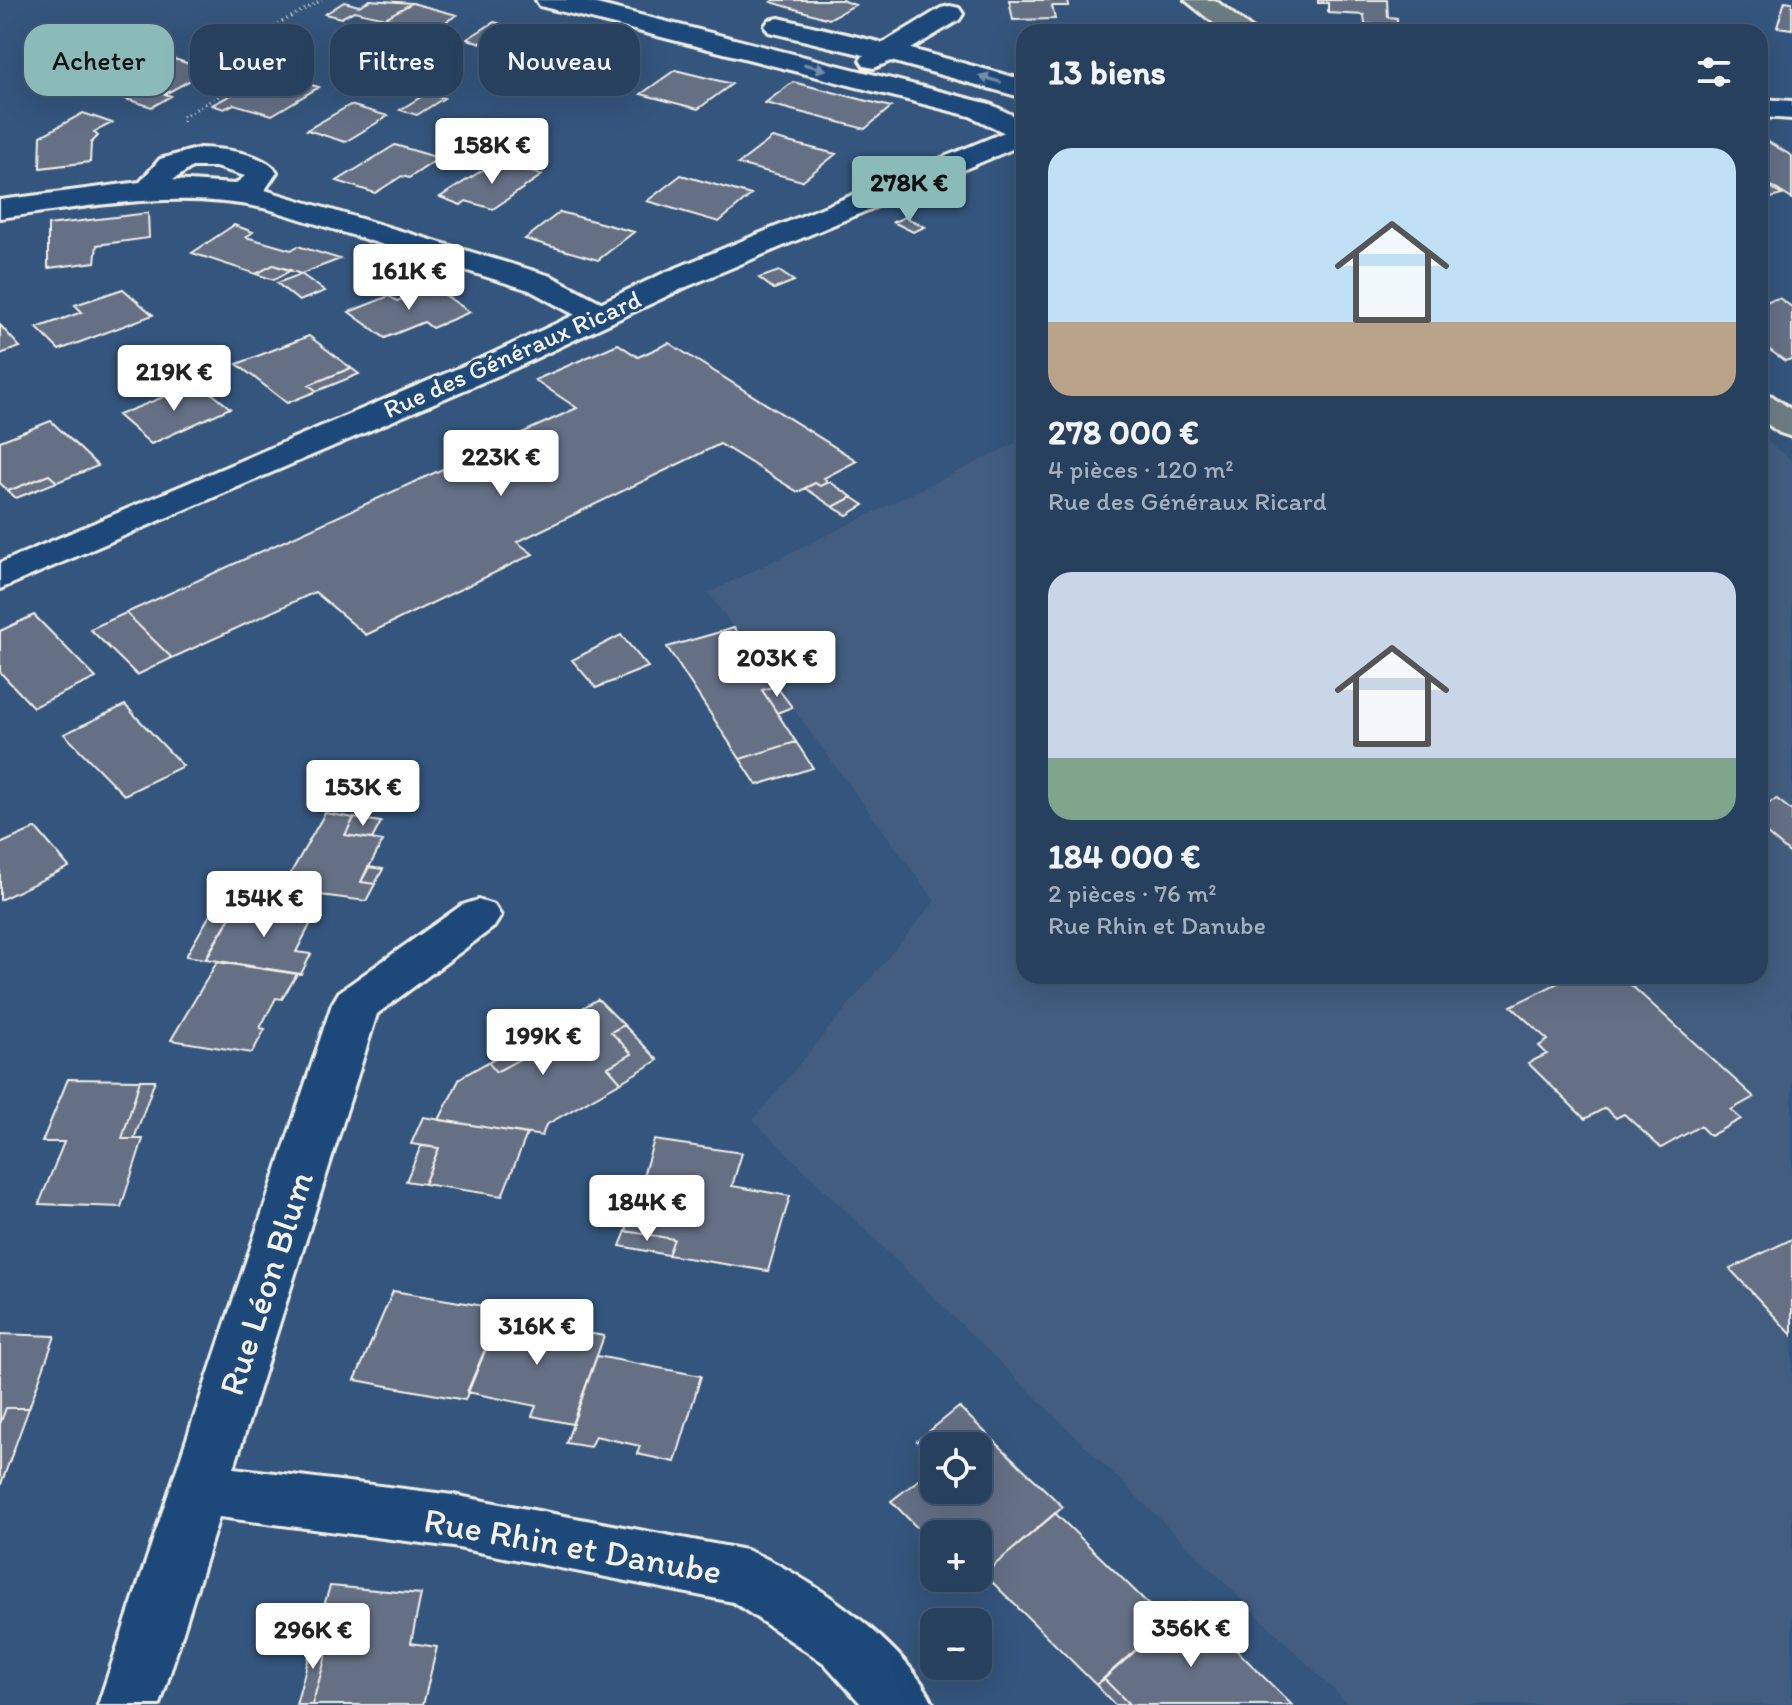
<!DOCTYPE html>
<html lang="fr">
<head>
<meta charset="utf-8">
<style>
  :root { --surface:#27405e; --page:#334b67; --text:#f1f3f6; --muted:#a4afbc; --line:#435973; --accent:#8bbbb9 }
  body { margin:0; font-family:Itim,sans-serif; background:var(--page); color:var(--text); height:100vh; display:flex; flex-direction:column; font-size:30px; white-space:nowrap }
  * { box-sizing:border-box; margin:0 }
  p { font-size:26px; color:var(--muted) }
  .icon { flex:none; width:44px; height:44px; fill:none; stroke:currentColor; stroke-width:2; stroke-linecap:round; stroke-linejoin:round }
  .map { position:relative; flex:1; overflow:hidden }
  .drawer { position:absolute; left:1016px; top:24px; width:752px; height:960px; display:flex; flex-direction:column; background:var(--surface); border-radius:24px; box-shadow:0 8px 32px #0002,0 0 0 2px var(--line) }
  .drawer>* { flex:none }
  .hud { position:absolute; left:24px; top:24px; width:760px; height:72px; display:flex; gap:16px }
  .controls { position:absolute; left:920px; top:1432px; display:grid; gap:16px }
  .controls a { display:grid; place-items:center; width:72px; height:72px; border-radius:16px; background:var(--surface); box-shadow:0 8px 32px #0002,0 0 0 2px var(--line); font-size:40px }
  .price { position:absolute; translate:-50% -68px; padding:0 18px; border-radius:8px; background:#fff; color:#222; font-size:26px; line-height:52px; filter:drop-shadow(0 2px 4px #0008) }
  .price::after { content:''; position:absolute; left:50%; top:48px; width:24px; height:18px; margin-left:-12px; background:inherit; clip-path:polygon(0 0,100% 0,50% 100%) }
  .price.selected { background:var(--accent); color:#111 }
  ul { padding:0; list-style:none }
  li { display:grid; align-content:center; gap:16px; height:424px; padding:0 32px }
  li span { display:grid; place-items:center; height:248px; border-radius:24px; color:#555 }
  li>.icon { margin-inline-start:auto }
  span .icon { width:144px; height:144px; fill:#fffc; stroke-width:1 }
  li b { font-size:34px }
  h2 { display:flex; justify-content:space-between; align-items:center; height:96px; padding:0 32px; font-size:34px }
  .chip { padding:0 28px; border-radius:24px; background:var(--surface); box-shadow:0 8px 32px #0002,0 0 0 2px var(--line); font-size:28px; line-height:72px }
  .chip.selected { background:var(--accent); color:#111 }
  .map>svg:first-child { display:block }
  .built { fill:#435d7f }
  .building { fill:#657085; stroke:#f4f1e8; stroke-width:2 }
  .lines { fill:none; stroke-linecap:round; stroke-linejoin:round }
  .street-casing { stroke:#f4f1e8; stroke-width:6 }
  .secondary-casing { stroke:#f4f1e8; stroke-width:6 }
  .primary-casing { stroke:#f4f1e8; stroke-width:6 }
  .path { stroke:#f4f1e8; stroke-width:3; stroke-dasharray:1 4; stroke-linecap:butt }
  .street { fill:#1f4a7a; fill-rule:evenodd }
  .secondary { fill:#1f4a7a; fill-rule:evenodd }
  .primary { fill:#6d7d84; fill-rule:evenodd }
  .oneway { fill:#748da6 }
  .labels { text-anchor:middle; stroke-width:6; stroke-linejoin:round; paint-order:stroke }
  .far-street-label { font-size:26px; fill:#f4f1e8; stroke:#1f4a7a }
  .near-street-label { font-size:36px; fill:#f4f1e8; stroke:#1f4a7a }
</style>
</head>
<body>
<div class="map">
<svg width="1792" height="1705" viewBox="0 0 1792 1705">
  <rect width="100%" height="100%" fill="#34557d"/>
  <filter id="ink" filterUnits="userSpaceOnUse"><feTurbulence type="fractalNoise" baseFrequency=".0125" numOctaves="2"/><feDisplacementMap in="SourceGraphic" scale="16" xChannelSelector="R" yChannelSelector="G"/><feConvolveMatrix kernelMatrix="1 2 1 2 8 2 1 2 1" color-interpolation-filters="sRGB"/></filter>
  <g filter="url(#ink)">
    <path class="built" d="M1760,437L1792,460V1705H1349L753,1120L935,901L708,593L1024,439V976H1760Z"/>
    <path class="building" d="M370,0L412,3L385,18L354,11L341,18L325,14L344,2L359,6Z
      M774,0H842L855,5L829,19L771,2Z
      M1009,0H1068L1069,6H1052L1055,19L1013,20Z
      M1318,0H1387L1388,17L1397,18V26L1365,24L1364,15L1328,13V3H1318Z
      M1785,1L1792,2V29L1777,27Z
      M412,3L457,15L432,30L385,18Z
      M494,22L551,37L524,54L467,39Z
      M591,39L630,50L605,67L619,71L602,83L547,68Z
      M174,59L209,70L165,94L171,96L152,107L109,94Z
      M675,70L732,84L698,109L641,94Z
      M281,77L319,87L272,115L234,104L224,109L212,105L238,91L250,94Z
      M793,82L891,107L865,129L765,103Z
      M427,93L444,98L417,115L400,110Z
      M350,105L388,116L345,142L307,130Z
      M83,113L112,123L94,132L98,136L91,143L90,162L40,168L41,136Z
      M1760,137L1792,156V199L1760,179Z
      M772,138L836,154L802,181L738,164Z
      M395,145L439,158L409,178L402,176L375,193L337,181Z
      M497,161L542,175L493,209L466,201L461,205L440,197Z
      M681,175L751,195L719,222L647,201Z
      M1760,182L1782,195L1760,201Z
      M560,212L634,232L598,260L525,239Z
      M148,213L149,238L97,245L95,262L48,268V225Z
      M905,217L925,227L913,232L893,222Z
      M234,225L253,232L246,237L291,250L298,246L340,259L301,274L273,265L256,274L192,253Z
      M273,265L291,270L274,280L256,274Z
      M779,271L794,281L774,289L759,278Z
      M301,274L325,291L299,301L277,283Z
      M433,287L470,312L432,328L424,322L385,338L349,312L389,296L397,301Z
      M123,289L153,315L59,350L37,328L82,312L75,305Z
      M1779,298L1792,307V359L1785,361L1760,343V303Z
      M0,325L20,347L0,354Z
      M309,336L351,368L309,385L317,391L287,403L237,364Z
      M669,343L857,461L824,478L828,482L820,486L815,483L798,492L720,444L517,542L533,554L366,635L315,592L172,658L126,613L577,408L535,380L618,344L638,357Z
      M351,368L359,374L317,391L309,385Z
      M199,383L230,408L151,444L118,415Z
      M51,421L98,466L57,482L49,475L8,491L0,483V441Z
      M49,475L57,482L16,498L8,491Z
      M830,482L852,497L833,507L805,488L815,483L820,486Z
      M852,497L864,505L847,515L833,507Z
      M126,613L172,658L137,675L90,629Z
      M34,615L96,678L33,707L0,672V631Z
      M734,628L776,686L762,690L796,742L740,759L667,647Z
      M621,635L648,667L596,688L572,660Z
      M776,686L792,707L777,713L762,690Z
      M125,705L183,766L124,795L64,734Z
      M796,742L813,768L757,785L740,759Z
      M1777,799L1792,811V855L1760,828V806Z
      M325,813L354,818L345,835L383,841L361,882L375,884L366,901L281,890Z
      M354,818L381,822L372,839L345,835Z
      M36,828L69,867L0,900V844Z
      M368,867L383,869L375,884L361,882Z
      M218,901L238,904L205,959L186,956Z
      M238,904L315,915L296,952L311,954L301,974L206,959Z
      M217,962L297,974L282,999L276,998L260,1028L265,1029L252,1053L171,1040Z
      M1551,976H1621L1754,1097L1731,1110L1741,1119L1710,1136L1700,1126L1661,1148L1624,1114L1616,1118L1605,1108L1585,1119L1528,1063L1547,1054L1539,1046L1548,1040L1511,1006L1558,983Z
      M598,999L624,1025L611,1032L632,1054L608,1067L621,1082L546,1125L542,1136L439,1120L460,1078L488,1062L496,1072L542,1047L533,1037Z
      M624,1025L658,1060L621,1082L608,1067L632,1054L611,1032Z
      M533,1037L542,1047L496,1072L488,1062Z
      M68,1079L140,1080L122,1139H143L121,1207L39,1204L64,1142H42Z
      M140,1080H155L134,1139H122Z
      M423,1117L527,1134L502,1196L424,1184L439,1148L411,1144Z
      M654,1140L742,1153L732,1186L790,1196L768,1271L668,1255L674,1239L626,1231Z
      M421,1146L439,1148L424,1184L406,1181Z
      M626,1231L674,1239L668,1255L620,1246Z
      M1792,1239V1335L1730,1269Z
      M393,1291L502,1309L465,1400L355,1380Z
      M499,1317L604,1336L572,1424L532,1416L536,1406L467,1392Z
      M0,1334L55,1336L29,1408H6L0,1424Z
      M597,1356L701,1376L675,1462L637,1454L640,1446L595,1436L590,1447L566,1443Z
      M959,1407L1063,1507L972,1584L967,1578H978V1534H934V1545L891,1501L934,1468V1490H978V1446H934V1458L917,1441Z
      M6,1408H29L0,1487V1424Z
      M1055,1513L1167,1622L1096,1685L984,1574Z
      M330,1586L421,1594L411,1643L437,1647L423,1705H312L331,1639L314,1638Z
      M1189,1603L1292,1705H1130L1104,1679Z
      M314,1638L331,1639L312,1705H296Z
      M1104,1679L1130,1705H1115L1096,1685Z"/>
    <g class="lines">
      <g class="street-casing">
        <path id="street" d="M536,0H581L990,104L1024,121V142L970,116L540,6Z
          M950,6L959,8L963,14L959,20L911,49L1024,80V98L891,61L874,68L864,66L860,60L864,55L769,32L765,26L769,20L779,18L883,43L941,8Z
          M200,148C222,149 263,152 277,172L265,190L551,276L612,308L616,315L612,322L600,325L588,322L529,290L268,209C177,189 91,206 0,218V200L140,182L160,159ZM192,167H215L245,176L235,184L173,180Z
          M478,900L494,905L501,916L494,927L377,1014L234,1468L453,1495L746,1550C806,1573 908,1645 934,1705H862L824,1663L733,1602L453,1547L219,1517L160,1705H98L332,1004L339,992L462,905Z"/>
      </g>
      <g class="secondary-casing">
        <path id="secondary" d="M1760,99L1792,101V119L1760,117Z
          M1024,124V144L686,287L513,369L0,589V563L489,355L664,273Z"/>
      </g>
      <g class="primary-casing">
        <path id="primary" d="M1185,0H1215L1256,32H1225Z
          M1760,393L1772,396L1792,410V437L1780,433L1760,419Z"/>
      </g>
      <path class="path" d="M1286,26L1327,32
        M183,121L182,117L287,57L246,41L322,0"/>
      <use href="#street" class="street"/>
      <use href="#secondary" class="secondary"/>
      <use href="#primary" class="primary"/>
    </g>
    <defs><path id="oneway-solid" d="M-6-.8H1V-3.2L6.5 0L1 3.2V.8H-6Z" transform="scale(2)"/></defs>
    <g class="oneway">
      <use href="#oneway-solid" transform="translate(815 67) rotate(14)"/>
      <use href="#oneway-solid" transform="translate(990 79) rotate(-163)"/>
    </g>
  </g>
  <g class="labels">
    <g class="far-street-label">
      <text transform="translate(512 354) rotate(-24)" y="9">Rue des Généraux Ricard</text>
    </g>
    <g class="near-street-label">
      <text transform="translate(265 1283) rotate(-72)" y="13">Rue Léon Blum</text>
      <text transform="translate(573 1545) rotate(10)" y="13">Rue Rhin et Danube</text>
    </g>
  </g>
</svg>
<div class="controls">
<a><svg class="icon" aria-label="locate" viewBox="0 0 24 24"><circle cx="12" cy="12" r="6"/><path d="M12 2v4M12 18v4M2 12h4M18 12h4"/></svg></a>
<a>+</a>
<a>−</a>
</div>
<b class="price" style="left:492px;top:186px">158K €</b>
<b class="price selected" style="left:909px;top:224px">278K €</b>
<b class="price" style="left:409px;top:312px">161K €</b>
<b class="price" style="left:174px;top:413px">219K €</b>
<b class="price" style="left:501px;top:498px">223K €</b>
<b class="price" style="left:777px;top:699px">203K €</b>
<b class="price" style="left:363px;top:828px">153K €</b>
<b class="price" style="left:264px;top:939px">154K €</b>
<b class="price" style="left:543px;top:1077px">199K €</b>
<b class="price" style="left:647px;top:1243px">184K €</b>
<b class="price" style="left:537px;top:1367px">316K €</b>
<b class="price" style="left:1191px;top:1669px">356K €</b>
<b class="price" style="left:313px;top:1671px">296K €</b>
<div class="hud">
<a class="chip selected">Acheter</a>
<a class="chip">Louer</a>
<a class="chip">Filtres</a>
<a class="chip">Nouveau</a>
</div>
<section class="drawer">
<h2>13 biens<svg class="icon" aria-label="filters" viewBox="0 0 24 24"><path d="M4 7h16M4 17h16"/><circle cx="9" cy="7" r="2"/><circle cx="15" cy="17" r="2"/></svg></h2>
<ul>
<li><span style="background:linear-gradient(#bfe0f5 70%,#b9a48a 0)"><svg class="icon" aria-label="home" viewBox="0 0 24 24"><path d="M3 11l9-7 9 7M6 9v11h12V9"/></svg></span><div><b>278 000 €</b><p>4 pièces · 120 m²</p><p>Rue des Généraux Ricard</p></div></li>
<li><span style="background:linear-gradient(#c9d6e8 75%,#7fa58c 0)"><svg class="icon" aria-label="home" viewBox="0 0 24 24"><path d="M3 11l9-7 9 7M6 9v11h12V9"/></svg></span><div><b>184 000 €</b><p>2 pièces · 76 m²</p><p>Rue Rhin et Danube</p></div></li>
</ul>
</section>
</div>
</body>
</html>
